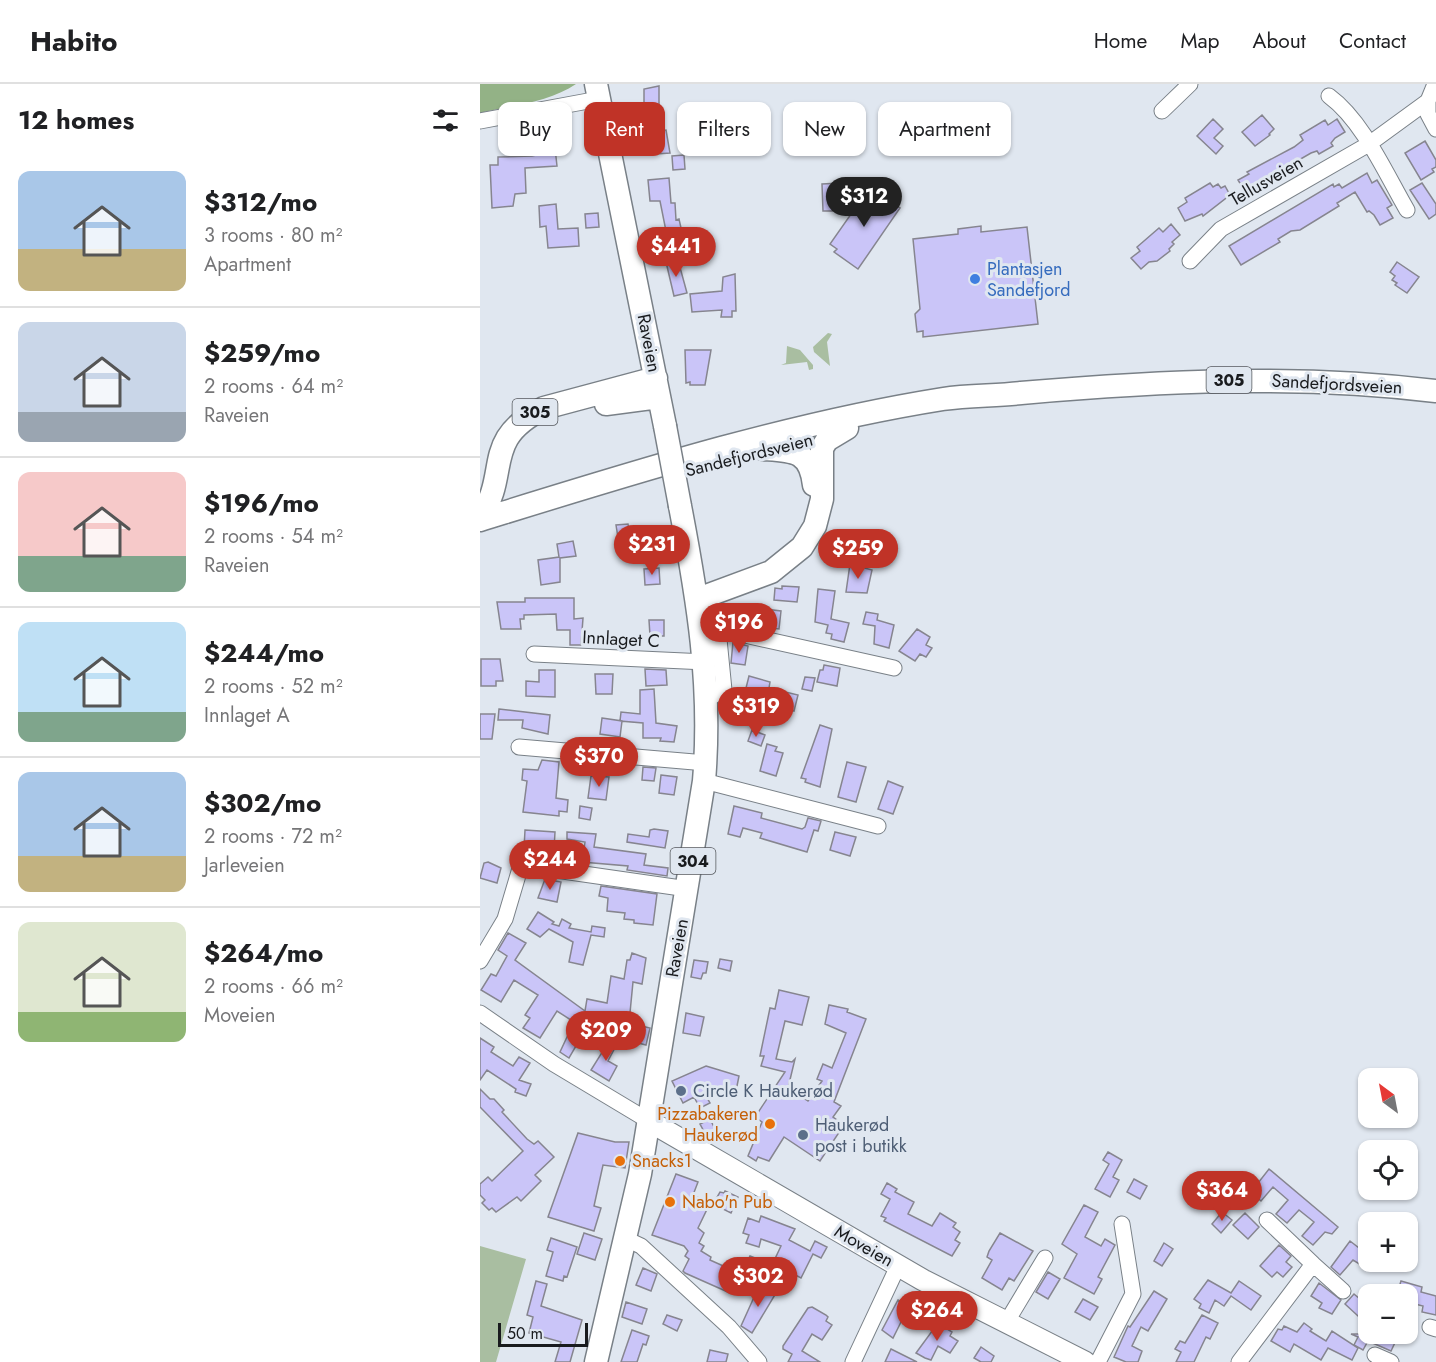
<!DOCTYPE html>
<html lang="en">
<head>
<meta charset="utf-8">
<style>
  :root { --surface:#fff; --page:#f6f6f6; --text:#202124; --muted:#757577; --line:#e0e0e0; --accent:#c03327 }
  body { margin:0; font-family:Jost,sans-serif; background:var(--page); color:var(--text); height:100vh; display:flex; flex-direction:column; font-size:22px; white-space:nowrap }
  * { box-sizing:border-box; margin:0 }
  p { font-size:20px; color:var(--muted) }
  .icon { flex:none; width:33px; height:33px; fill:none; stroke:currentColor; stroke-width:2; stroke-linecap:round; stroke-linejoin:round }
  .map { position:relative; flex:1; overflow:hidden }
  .panel { display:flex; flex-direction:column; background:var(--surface); width:480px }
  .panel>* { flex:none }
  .hud { position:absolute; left:18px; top:18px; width:570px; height:54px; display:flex; gap:12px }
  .needle { width:39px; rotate:328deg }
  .fabs { position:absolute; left:878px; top:984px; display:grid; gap:12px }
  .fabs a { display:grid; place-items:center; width:60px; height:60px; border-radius:12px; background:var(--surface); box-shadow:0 2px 4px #0004; font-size:30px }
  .scale { position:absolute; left:18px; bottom:15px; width:90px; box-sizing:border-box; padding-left:6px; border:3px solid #191b1e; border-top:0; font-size:16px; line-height:21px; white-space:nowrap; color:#191b1e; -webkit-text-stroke:4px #e0e7f0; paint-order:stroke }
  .price { position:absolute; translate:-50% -51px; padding:0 14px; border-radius:21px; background:var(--accent); color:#fff; font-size:20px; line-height:39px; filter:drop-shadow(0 2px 3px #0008) }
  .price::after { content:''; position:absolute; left:50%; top:36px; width:18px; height:14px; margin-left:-9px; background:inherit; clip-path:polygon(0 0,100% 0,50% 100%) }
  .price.on { background:#222; color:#fff }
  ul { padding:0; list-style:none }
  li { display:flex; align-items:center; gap:18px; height:150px; padding:0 18px }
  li+li { border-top:2px solid var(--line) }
  li span { display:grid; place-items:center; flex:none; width:168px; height:120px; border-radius:12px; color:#555 }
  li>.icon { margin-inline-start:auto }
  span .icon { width:72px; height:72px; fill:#fffc; stroke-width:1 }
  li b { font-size:26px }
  h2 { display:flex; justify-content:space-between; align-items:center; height:72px; padding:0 18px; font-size:26px }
  .tag { padding:0 21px; border-radius:12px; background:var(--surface); box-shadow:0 2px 4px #0004; font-size:21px; line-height:54px }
  .tag.on { background:var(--accent); color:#fff }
  header { display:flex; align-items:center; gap:36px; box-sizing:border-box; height:84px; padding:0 30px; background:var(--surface); border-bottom:2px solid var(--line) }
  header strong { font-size:28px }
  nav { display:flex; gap:33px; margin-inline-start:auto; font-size:21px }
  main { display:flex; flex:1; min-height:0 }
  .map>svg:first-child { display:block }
  .green { fill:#a9bea1 }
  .forest { fill:#93b286 }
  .building { fill:#cac5f8; stroke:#86858f; stroke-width:1.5 }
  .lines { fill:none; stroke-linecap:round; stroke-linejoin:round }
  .street-casing { stroke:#798087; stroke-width:17 }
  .secondary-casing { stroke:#798087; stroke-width:23 }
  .primary-casing { stroke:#798087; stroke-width:25 }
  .street { stroke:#fff; stroke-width:15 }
  .secondary { stroke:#fff; stroke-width:21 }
  .primary { stroke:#fff; stroke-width:22 }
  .primary-bridge-casing { stroke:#798087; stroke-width:25; stroke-linecap:butt }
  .primary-bridge { stroke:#fff; stroke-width:22 }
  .shop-dot { fill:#3f7fe0; stroke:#e0e7f0; stroke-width:2 }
  .service-dot { fill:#5c6f8a; stroke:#e0e7f0; stroke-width:2 }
  .food-dot { fill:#e8710a; stroke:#e0e7f0; stroke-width:2 }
  .labels { text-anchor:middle; stroke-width:6; stroke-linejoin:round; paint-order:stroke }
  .shield { fill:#e0e7f0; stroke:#55585d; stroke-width:1.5 }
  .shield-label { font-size:16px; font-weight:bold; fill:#191b1e }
  .street-label { font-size:18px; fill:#191b1e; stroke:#e0e7f0 }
  .shop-label { font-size:18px; fill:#366cbe; stroke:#e0e7f0; text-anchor:start }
  .service-label { font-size:18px; fill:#4e5e75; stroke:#e0e7f0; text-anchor:start }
  .food-label { font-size:18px; fill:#c56008; stroke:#e0e7f0; text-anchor:start }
</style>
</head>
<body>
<header>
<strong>Habito</strong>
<nav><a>Home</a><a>Map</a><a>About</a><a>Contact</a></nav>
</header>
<main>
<section class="panel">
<h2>12 homes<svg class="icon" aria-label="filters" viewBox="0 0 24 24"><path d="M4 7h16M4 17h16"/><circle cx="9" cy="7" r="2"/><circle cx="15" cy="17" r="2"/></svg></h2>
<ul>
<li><span style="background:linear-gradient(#a9c7e8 65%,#c2b280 0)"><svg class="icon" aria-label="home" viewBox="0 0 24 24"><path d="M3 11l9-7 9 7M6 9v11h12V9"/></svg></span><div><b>$312/mo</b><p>3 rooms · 80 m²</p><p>Apartment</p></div></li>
<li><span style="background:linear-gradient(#c9d6e8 75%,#9aa5b1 0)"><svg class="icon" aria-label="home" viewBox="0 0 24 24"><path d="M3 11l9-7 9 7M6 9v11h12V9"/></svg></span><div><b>$259/mo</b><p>2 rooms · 64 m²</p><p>Raveien</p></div></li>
<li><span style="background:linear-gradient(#f6c9c9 70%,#7fa58c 0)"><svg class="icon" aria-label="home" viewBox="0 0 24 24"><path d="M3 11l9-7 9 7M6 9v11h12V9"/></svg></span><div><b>$196/mo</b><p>2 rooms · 54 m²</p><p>Raveien</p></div></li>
<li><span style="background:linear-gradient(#bfe0f5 75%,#7fa58c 0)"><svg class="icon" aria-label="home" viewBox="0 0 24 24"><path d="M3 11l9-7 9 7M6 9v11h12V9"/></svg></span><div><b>$244/mo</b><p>2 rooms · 52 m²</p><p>Innlaget A</p></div></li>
<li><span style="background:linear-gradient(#a9c7e8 70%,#c2b280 0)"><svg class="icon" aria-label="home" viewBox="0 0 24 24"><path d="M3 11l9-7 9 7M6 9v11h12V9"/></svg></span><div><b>$302/mo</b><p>2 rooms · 72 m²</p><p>Jarleveien</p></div></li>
<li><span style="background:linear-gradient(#dfe7d0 75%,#8fb573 0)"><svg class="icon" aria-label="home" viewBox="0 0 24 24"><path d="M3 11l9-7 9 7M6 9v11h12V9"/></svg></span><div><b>$264/mo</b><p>2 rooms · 66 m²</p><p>Moveien</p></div></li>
</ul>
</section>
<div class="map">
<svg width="956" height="1278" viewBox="0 0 956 1278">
  <rect width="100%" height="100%" fill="#e0e7f0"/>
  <path class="green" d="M348,249L352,250L347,258L350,282L334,268L333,263Z
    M307,262L320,266L333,281V285L329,286L327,278L301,281L306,279Z
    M0,1162L46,1175L16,1278H0Z"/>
  <path class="forest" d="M0,0H96C70,18 30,22 0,29Z"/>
  <path class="building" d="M179,2V22L164,23V5Z
    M782,31L794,45L789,50L790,51L775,62L762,48Z
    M733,35L743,45L734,54L743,62L736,70L717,52Z
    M857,35L865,48L855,54L851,59L853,62L839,70L837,67L831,69L810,81L801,89L802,91L766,109L758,96L769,90L767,88L814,63L823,56L820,51L845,36L848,41Z
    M186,46L190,69L176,70V66L171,67L170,48Z
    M945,57L956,76V83L952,85L954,88L941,96L925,69Z
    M75,64L77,82L45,84L46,109L35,110L33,122L12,124L10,81H18V73L52,72L61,70V65Z
    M204,71L205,85L193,86L192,72Z
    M887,89L892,99L897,96L912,121L907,124L913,134L900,141L894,131L889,127L887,128L875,108L857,119L859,122L820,146L811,147L798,155L800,158L761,181L749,162L853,100L854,103L859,100L862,104Z
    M189,94L191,119H195L196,136L199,135L201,144L186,147L180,117H170L168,96Z
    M361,99L362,107H366V127H343L342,100Z
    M730,99L733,103L738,100L741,104L745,102L750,111L723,132L722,130L705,137L698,124L707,118L705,114Z
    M942,99L956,120V130L949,135L930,106Z
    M390,103L420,124L378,185L354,168L357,165L350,160Z
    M76,120L78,145L98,144L99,162L68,164L66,142L60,143L59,122Z
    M118,129L119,143L106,144L105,130Z
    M691,140L700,151L692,158L694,160L689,165L690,167L677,177L669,178L661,185L651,174L660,167L657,163L679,144L683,148Z
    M501,142V148L547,143L558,240L443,253V247L437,248L435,230L440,225L433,155L478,150V145Z
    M208,145L210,153L214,152L217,168L199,171L195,147Z
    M198,176L207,209L194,212L186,178Z
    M917,178L939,193L927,209L915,201L917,199L912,196L915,192L910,188Z
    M255,190L256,227H252V233H241L242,226L212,228L210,210L242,207L243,193Z
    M205,266H231L225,301H210V298L206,299Z
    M148,440L149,447L177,445L178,461L159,463L156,459L139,460L136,441Z
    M93,457L96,472L80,474V498L61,501L58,476L79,473L77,460Z
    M370,480L392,486L387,509L366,508Z
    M179,484L180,500L165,501L164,485Z
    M302,502L319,503L317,518L294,516L295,504L302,505Z
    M338,505L355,507L351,535L369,539L364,558L351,555L352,550L346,549L348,541L335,538Z
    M45,514H94V535L103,534L101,561H90V546H77L76,530L44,531V535H40L41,545H21L17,518H45Z
    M285,525L301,527L299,545L283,543Z
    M386,528L398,530L397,536L414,541L409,564L394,560L395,542L383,540Z
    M169,536H184V552H170Z
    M437,545L450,553L446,561L452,564L446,573L440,570L435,577L419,567Z
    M253,558L268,562L265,581L251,579Z
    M1,575H20L23,597H16V602H1Z
    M344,581L360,584L357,602L337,598L340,586H343Z
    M165,585L186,586L187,601L166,602Z
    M59,586H75V613L46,612V597L59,598Z
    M115,590H133L132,610H116Z
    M269,592L290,598L289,604L318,611L314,627L297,623L293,635L278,631L279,621L275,620L278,608L266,604Z
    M325,593L335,594L332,607L322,605Z
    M174,605L176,639L197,642L194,658L180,657L181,654H163V639L140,637L141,628L160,630V606Z
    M19,625L70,631L68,650L42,644L43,636H18Z
    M0,630H15L12,655H0Z
    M122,634L142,637L140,653L120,650Z
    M340,641L352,645L340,703L325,698L326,695L321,694Z
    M272,646L285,651L281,662L268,657Z
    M287,660L297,663L295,667L303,669L296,692L280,687Z
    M62,676L79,678L76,714L88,716L87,728L79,727V732L43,728L47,697L42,696L43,685L58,686Z
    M367,678L386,683L376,718L358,713Z
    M163,683L176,684L174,697L162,696Z
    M181,691L197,693L194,711L179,709Z
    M111,692L129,693L126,716L108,714Z
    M408,697L423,703L413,730L398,725Z
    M100,722L112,724L110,736L99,734Z
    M254,722L282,729L281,734L322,745L325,743L328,734L341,737L338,747L334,746L327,768L280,754L282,749L263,744L260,753L248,750Z
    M174,745L188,747L185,764L147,758L148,750L169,753L170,746Z
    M45,746L75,748L74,766L44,765Z
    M87,748L116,750L114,763L166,770L164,781L188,784L187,792L147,786L148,782L102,778L105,758L87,755Z
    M355,748L376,753L370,772L350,766Z
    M8,778L21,784L17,799L0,794L4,779Z
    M65,795L81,798L77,818L58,814Z
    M121,802L177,810L173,841L154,839V836L144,835L145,829L127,827L128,814L119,812Z
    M58,828L74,838L72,840L79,842L82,835L91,840L89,844L111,848L112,842L125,844L124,853L111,851L103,881L89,878L93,858L69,845L60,853L47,845Z
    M28,849L46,859L35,876L105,927L107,915L127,919L131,892L144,895L147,876H150L152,869L166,874L162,900L153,898L149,939L170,944L166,961L143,955L146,942L119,939L118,945L107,943L89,974L80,968L94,938L77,927L60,954L43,944L50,934L45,931L58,911L34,896L21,918L1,906L11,890L16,892L27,872L18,866Z
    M240,875L252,877L250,887L238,884Z
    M214,876L228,878L226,889H223L221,895L211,893Z
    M299,906L329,913L322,941L305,937L296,975L312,978L315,975L308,1004L328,1017L342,997L337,995L343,980L352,984L366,949L345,940L349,921L368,925L367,928L386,935L354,1018L361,1022L353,1033L364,1041L340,1077L304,1053L289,1077L278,1073L276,1077L268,1072L282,1038L275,1033L305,988L281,982L284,972H280L290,924L295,925Z
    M206,929L224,933L220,952L203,949Z
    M0,954L14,963L11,968L33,982L39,973L50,979L39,996L51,1000L46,1012L35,1008L36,1005L7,986L0,996Z
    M131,954L138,958L128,977L137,982L129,997L111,986Z
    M226,982L259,992L256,1007L243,1004L226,1012L230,1019L220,1024L214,1013L203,1019L192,997Z
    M0,1005L10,1015H14L24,1026L22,1028L47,1055L54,1060L58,1057L74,1073L55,1091L61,1097L41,1117L37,1113L16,1128L12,1124L9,1126L2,1119L5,1116L0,1111V1100L8,1093L12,1097L43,1067L0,1023Z
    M230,1035L236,1047L226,1051L220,1040Z
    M98,1049L135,1058H149L145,1084L123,1081L114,1122L121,1124L114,1147L68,1133Z
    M628,1068L642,1076L633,1093L639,1096L630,1113L615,1105L629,1080L623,1076Z
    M789,1085L858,1143L852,1150L845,1148L833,1161L822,1152L834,1138L819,1126L807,1139L796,1130L808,1116L793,1103L781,1117L771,1108Z
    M196,1090L218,1098L213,1111L230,1119L218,1144L224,1149L219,1159L224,1162L221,1167L231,1173L230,1176L259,1189L250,1209L205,1189L203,1187L209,1175L205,1172L208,1167L204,1162L172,1151Z
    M654,1095L667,1102L660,1115L647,1108Z
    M407,1099L417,1105L415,1108L434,1118L428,1130L452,1142L460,1129L476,1139L473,1143L480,1148L475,1156L480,1159L472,1172L404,1137L406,1134L401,1132L410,1115L401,1110Z
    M245,1107L258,1113L251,1129L233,1120L240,1108L244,1109Z
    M604,1121L618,1128L605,1153L621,1162L625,1155L635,1161L618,1193L622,1195L614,1210L584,1194L597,1170L582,1160Z
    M742,1128L752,1136L741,1149L732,1140Z
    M765,1129L779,1143L768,1155L753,1141Z
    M281,1132L315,1145L309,1156L330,1167L335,1157L347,1163L341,1174L333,1170L321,1194L293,1179L301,1162L281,1155L279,1163L266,1159L269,1151L263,1149L268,1134L279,1138Z
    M104,1149L122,1155L115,1176L97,1170Z
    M520,1149L553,1167L534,1197L529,1194L522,1206L502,1194L512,1176L507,1173L509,1167Z
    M71,1154L97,1163L87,1193L84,1192L83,1197L66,1192L73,1168L67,1166Z
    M870,1157L888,1171L881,1181L873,1176L860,1191L851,1183Z
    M684,1159L693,1165L682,1182L674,1177Z
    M799,1161L811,1172L806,1178L812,1183L803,1193L797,1188L792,1193L780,1182Z
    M270,1172L275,1174L266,1201L257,1197Z
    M163,1184L177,1190L171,1207L156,1201Z
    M568,1188L580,1195L568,1215L556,1208Z
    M728,1196L751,1209L759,1197L781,1212L771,1226L751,1212L744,1222L735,1216L729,1229L719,1224L721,1220L714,1215Z
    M56,1197L67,1200L61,1222L102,1236L90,1278H75L81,1258L49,1249L53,1233L47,1231Z
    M921,1197L942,1203L941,1208L956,1212V1231L942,1228L943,1222L927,1218V1210H917Z
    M839,1199L861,1216L852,1230L839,1224L842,1219L831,1212Z
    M280,1200L296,1209L272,1249L261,1242Z
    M674,1207L687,1215L668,1247L661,1243L652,1262L662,1267L658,1278H646L634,1273L648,1242L650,1243Z
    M874,1210L887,1221L878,1232L865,1220Z
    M603,1215L618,1223L610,1236L595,1228Z
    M418,1216L426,1220L430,1218L432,1225L425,1238L422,1236L413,1254L402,1246Z
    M146,1218L167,1225L162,1240L142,1233Z
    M332,1223L346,1231L348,1233L346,1237L352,1241L342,1256L332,1250L322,1267L340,1278H308L312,1270L303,1265V1262L328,1224Z
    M187,1231L202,1236L197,1247L183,1240Z
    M722,1231L738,1239L730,1255L726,1253L714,1278H696L701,1268L695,1265L700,1257L705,1259Z
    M458,1239L472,1248L470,1252L478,1257L470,1269L458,1262L451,1276L445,1274L436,1269Z
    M824,1239L832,1245L830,1247L846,1257L852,1247L878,1264L872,1276L848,1264L841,1276L814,1260L810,1268L791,1257L798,1245L802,1246L804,1242L817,1248Z
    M152,1246L169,1252L166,1261L163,1260L157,1278H141Z
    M871,1250H919L911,1267L888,1257L883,1266L874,1261L878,1253Z
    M501,1263L514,1272L511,1278H501L494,1274Z
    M411,1265L437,1278H405Z
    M230,1266L248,1270L246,1278H227Z"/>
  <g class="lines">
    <g class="street-casing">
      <path id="street" d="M849,12C883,37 906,90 927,126
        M948,17V30L956,45
        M682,27L710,0
        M0,37L119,15
        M710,177L741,145L889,60L948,17L955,0
        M54,570L226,578
        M227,615L244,606L238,545L414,584
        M39,663L226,679
        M224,697L398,742
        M0,877L25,835L41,781L208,805
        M0,929L74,980L169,1037
        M146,1155L161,1162L249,1243L279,1278
        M833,1180L863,1207
        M526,1239L565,1174
        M950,1243L956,1245
        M895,1271L911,1278
        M373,1278L418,1182
        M618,1278L653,1210L642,1140
        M759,1278L833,1180L787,1136"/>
    </g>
    <g class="secondary-casing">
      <path id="secondary" d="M169,1037L443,1196L605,1278"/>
    </g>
    <g class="primary-casing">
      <path id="primary" d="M116,0L185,342
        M126,320L179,313
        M283,365C313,367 330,366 334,401
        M0,433C31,389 0,356 64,324L176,294
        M0,436C152,389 306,340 463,315C489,311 516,312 541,309C680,297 817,290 956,307
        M218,515L291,488L322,463L335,442L342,415V364L347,356L367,344
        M116,1278L160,1090L224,697C232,601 218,516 200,422"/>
    </g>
    <use href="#street" class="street"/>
    <use href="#secondary" class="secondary"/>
    <use href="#primary" class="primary"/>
    <g class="primary-bridge-casing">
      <path id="primary-bridge" d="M185,342L200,422"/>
    </g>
    <use href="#primary-bridge" class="primary-bridge"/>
  </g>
  <circle class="shop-dot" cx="495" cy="195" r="6"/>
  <g class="service-dot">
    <circle cx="201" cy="1007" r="6"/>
    <circle cx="323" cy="1051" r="6"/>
  </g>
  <g class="food-dot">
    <circle cx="290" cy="1040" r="6"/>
    <circle cx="140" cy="1077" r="6"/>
    <circle cx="190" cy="1118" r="6"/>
  </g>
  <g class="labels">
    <g class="shield">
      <rect x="726.5" y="283" width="45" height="26" rx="4.5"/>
      <rect x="32.5" y="315" width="45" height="26" rx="4.5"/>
      <rect x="190.5" y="764" width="45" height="26" rx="4.5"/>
    </g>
    <g class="shield-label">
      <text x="749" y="302">305</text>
      <text x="55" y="334">305</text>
      <text x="213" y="783">304</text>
    </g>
    <g class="street-label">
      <text transform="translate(786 97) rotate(-30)" y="6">Tellusveien</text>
      <text transform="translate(169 259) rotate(79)" y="6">Raveien</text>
      <text transform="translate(857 300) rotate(3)" y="6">Sandefjordsveien</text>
      <text transform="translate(269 371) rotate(-14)" y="6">Sandefjordsveien</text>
      <text transform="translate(141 555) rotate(3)" y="6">Innlaget C</text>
      <text transform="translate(197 864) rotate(-80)" y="6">Raveien</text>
      <text transform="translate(384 1162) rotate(30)" y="6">Moveien</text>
    </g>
    <g class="shop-label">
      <text x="507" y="191">Plantasjen<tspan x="507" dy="21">Sandefjord</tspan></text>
    </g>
    <g class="service-label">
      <text x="213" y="1013">Circle K Haukerød</text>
      <text x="335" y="1047">Haukerød<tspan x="335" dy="21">post i butikk</tspan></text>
    </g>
    <g class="food-label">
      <text x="278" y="1036" text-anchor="end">Pizzabakeren<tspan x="278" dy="21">Haukerød</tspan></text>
      <text x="152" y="1083">Snacks1</text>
      <text x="202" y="1124">Nabo'n Pub</text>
    </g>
  </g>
</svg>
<div class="fabs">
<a><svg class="needle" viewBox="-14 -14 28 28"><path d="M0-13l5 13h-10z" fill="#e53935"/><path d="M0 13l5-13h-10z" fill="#757577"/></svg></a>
<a><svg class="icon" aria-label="locate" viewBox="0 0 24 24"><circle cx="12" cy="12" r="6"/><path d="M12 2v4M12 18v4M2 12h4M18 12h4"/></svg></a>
<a>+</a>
<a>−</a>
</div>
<div class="scale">50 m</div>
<b class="price on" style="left:384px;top:144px">$312</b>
<b class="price" style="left:196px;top:194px">$441</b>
<b class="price" style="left:172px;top:492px">$231</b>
<b class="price" style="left:378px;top:496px">$259</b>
<b class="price" style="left:259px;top:570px">$196</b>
<b class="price" style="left:276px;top:654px">$319</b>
<b class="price" style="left:119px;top:704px">$370</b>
<b class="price" style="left:70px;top:807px">$244</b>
<b class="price" style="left:126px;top:978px">$209</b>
<b class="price" style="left:742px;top:1138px">$364</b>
<b class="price" style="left:278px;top:1224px">$302</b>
<b class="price" style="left:457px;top:1258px">$264</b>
<div class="hud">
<a class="tag">Buy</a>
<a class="tag on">Rent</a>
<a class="tag">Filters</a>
<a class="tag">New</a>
<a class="tag">Apartment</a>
</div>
</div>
</main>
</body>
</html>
